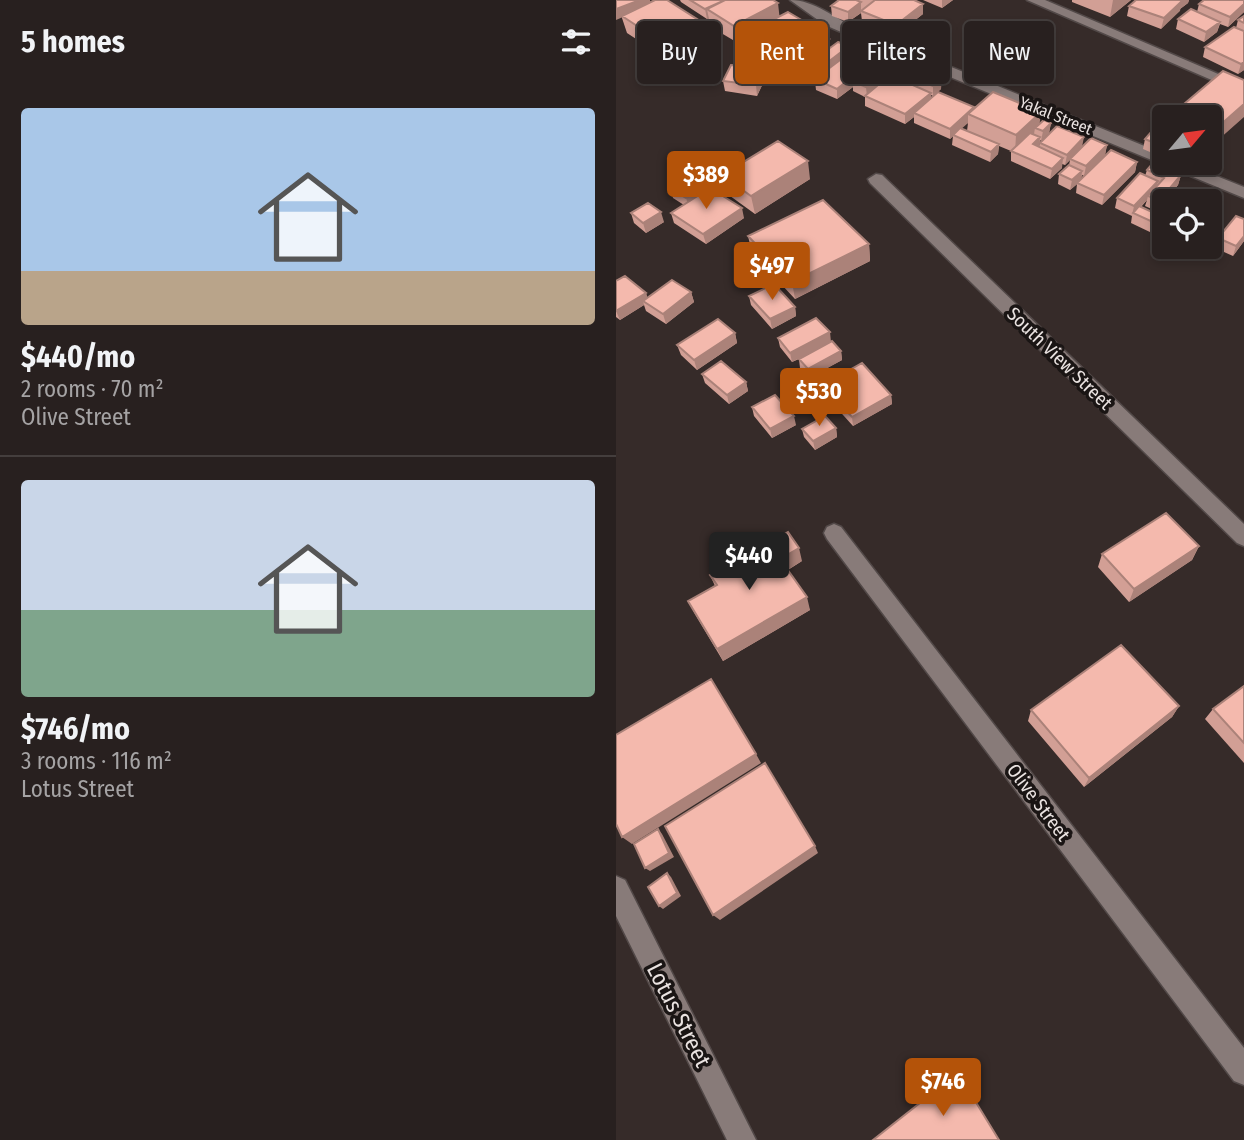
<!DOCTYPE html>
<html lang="en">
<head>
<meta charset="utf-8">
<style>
  :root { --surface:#28201f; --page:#342d2c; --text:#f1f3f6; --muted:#a5a3a4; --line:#443e3d; --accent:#b45309 }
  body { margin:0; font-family:"Fira Sans Condensed",sans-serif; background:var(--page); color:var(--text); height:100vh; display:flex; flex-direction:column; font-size:26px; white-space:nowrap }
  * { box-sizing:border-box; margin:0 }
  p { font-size:23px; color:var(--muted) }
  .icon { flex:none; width:38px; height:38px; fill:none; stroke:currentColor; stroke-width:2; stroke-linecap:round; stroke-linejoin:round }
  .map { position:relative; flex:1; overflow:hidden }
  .side { display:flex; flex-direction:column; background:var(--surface); width:616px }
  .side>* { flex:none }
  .banner { position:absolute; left:21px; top:21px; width:500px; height:63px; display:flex; gap:14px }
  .needle { width:46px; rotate:61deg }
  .controls { position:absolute; left:536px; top:105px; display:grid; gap:14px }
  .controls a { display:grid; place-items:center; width:70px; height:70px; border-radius:7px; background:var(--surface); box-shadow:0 4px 10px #0003,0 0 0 2px var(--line); font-size:35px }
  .price { position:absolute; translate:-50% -60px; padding:0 16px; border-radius:7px; background:var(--accent); color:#fff; font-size:23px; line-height:46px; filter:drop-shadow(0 2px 4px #0008) }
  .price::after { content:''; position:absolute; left:50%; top:42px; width:21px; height:16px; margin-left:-10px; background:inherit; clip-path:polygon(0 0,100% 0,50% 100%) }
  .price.selected { background:#222; color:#fff }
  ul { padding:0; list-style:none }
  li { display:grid; align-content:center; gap:14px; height:371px; padding:0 21px }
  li+li { border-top:2px solid var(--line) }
  li span { display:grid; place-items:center; height:217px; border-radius:7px; color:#555 }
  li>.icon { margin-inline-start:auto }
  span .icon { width:126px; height:126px; fill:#fffc; stroke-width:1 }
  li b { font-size:30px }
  h2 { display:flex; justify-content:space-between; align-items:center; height:84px; padding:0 21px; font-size:30px }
  .tag { padding:0 24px; border-radius:7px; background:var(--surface); box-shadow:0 4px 10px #0003,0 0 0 2px var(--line); font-size:24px; line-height:63px }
  .tag.selected { background:var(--accent); color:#fff }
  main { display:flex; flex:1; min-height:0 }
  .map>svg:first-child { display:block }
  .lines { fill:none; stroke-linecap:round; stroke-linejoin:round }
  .minor-casing { stroke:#524948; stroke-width:3 }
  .minor { fill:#887b79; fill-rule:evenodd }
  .wall { fill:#d29f95; fill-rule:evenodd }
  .shaded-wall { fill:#ab8279 }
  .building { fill:#f4b9ad; stroke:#ab8279; stroke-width:2 }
  .labels { text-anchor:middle; stroke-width:7; stroke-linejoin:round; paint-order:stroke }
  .far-street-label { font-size:16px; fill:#eae3e1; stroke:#1a1514 }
  .street-label { font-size:19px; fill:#eae3e1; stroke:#1a1514 }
  .near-street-label { font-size:23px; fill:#eae3e1; stroke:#1a1514 }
</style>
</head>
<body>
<main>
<section class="side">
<h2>5 homes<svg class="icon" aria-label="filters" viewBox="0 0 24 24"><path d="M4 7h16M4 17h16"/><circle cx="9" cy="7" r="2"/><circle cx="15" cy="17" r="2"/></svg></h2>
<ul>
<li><span style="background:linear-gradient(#a9c7e8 75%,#b9a48a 0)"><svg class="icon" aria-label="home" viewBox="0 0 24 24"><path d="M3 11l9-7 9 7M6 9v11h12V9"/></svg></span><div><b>$440/mo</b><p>2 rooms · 70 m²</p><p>Olive Street</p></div></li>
<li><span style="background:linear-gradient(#c9d6e8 60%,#7fa58c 0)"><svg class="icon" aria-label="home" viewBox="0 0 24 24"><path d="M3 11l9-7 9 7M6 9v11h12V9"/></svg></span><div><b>$746/mo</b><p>3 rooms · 116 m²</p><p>Lotus Street</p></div></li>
</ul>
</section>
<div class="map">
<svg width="628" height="1140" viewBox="0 0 628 1140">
  <rect width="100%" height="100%" fill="#362b29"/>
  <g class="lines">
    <g class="minor-casing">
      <path id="minor" d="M174,0C199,0 219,19 242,29L548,154V163H568L628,187V198L232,35L209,25Z
        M411,0H429L628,85V94Z
        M260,174L266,175L628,524V546L621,543L254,183L252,179Z
        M218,524L225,527L628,1048V1085L618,1081L211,539L208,533L211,527Z
        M0,876L9,880L140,1140H111L0,916Z"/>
    </g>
    <use href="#minor" class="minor"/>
  </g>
  <path class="wall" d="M0,0H34V2L84,21L87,38L98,54L63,73L51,65L49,58L11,33Z
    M64,0H157L164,17L200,36L213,39L214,48L253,63L254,67L280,64V69L325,89L317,96L315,95V99L358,107V109L424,124L435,123L433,133L425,141L424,140L423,147L424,143L466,147L491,145L489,155L468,176L466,175L465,179L521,162L519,172L486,205L460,193L461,184L454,190L442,184L443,174L453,165L454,160L449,165L446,164V168L434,179L395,161V151L383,146L382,154L374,162L336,145L337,136L334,139L298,123V117L289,124L249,106V97L237,91V87L221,99L200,90L199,81L190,77L188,67L206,54L177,69L168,63L167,56L159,61L133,43L132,38L122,43L95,27L93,19H91L65,2ZM352,123L351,131L345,128L350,124Z
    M223,0H298L307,4V14L280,35L246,21L245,13L232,22L216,16L215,6Z
    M307,0H337L326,8Z
    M456,0H515L494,17L456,2Z
    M520,0H573L572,3L564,9L545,29L511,16L513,6Z
    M628,0V12L612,27L604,24L601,32L588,42L560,29L562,19L581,12L583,4Z
    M628,16V70L622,74L587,57L589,47L620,28L622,20Z
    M148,69L149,79L141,96L109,91L107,81Z
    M548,125V158L527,149L529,139Z
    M531,170L565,175L562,185L540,211L529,206L531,200L525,207L543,226L536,233L515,223L516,216L499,208L501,198L529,176Z
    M106,175L194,179L139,214L110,193Z
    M54,188L90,190L128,218L90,244L58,223L55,213L68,205L57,198Z
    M15,213L48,222L30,233L18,223Z
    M628,219V241L617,256L599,248L602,238Z
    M132,236L253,244L254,261L179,299L136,253Z
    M0,281L30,293L31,298L75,292L78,302L50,324L30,311L28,305L4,320L0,317Z
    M133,296L179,307L180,316L156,329L135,305Z
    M119,333L121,343L81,370L65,355L61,345Z
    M162,338L215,341L225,351L226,360L193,378L184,368L183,359L176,362L164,347Z
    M86,374L130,382L132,391L113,404L89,383Z
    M207,385L275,395L276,404L237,426L208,394Z
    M136,407L180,425L156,438L138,416Z
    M220,428L221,437L199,450L188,437L186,429Z
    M583,546L576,560L513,602L482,567L486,554Z
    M186,561L172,570L194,610L107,661L79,614L72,601L99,586L94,575Z
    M628,686V763L589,719L597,709Z
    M563,706L556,717L468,787L412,721L415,710Z"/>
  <path class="shaded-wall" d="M24,0H34L35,7L6,16L7,17L0,20V9Z
    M326,0H337L326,8Z
    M497,0H515L494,17Z
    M566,0H573L572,3L564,9Z
    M566,1L564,11L545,29L548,18Z
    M245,2V13L232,22V12Z
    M162,3L164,21L131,33L132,38L122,43L118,26Z
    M307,4V14L280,35V25Z
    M628,4V12L612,27L614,17Z
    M89,9H91L93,19H91Z
    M84,21L88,39L48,54V58L44,41Z
    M604,22L601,32L588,42L590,32Z
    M199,28L201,39L167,53V56L159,61L158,50Z
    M213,39L214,49L177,69L176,59Z
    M96,43L98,54L63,73L60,62Z
    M233,46L234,56L200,80L199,72Z
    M628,62V70L622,74L625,64Z
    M253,63L254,73L236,81L237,87L221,99V89Z
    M280,64L279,75L251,97L250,87Z
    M148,69L149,79L141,96L140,85Z
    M326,79L325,89L317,96V86Z
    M315,93V103L298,113V117L289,124V114Z
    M628,104V117L593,148L594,134Z
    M358,107L357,117L352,114V123L334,139V129Z
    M425,112L423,129L419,128L418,134L399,153L400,135Z
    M435,123L433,133L425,141L427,131Z
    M424,137L423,147L417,144Z
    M468,137L466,147L449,165L451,155Z
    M383,144L382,154L374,162L375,152Z
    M491,145L489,155L468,176L470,166Z
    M447,158L446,168L434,179L436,169Z
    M192,161L194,179L139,214L135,196Z
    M521,162L519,172L486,205L488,195Z
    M466,171L465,181L454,190L456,180Z
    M565,175L562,185L540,211L543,201Z
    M542,181L539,191L532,196L531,200L518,214L517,213L516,216L518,206Z
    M89,185L92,195L73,208L70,198Z
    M126,208L128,218L90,244L87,234Z
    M45,212L48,222L30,233L27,223Z
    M545,216L543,226L536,233L539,223Z
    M628,236V241L617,256L620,246Z
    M253,244L254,261L179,299L176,282Z
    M75,292L78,302L50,324L47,314Z
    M30,293L33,302L27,301L28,305L4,320L0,311Z
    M179,307L180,316L156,329L154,319Z
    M214,332L215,342L176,362L174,353Z
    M119,333L121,343L81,370L78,360Z
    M225,351L226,360L193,378L192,369Z
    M130,382L132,391L113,404L111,395Z
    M275,395L276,404L237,426L236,417Z
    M178,416L180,425L156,438L154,429Z
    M220,428L221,437L199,450L197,441Z
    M583,546L576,560L513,602L518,589Z
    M183,548L186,561L168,572L164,559Z
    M191,597L194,610L107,661L101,649Z
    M563,706L556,717L468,787L473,778Z
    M140,754L145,763L16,844L6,837Z
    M42,829L46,834L58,857L34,871L29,868Z
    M199,846L202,853L104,920L97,915Z
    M51,873L55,877L65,896L47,909L43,906Z"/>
  <path class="building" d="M0,0H24L0,9Z
    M39,0H51L84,21L44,41L6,16Z
    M74,0H109L89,9Z
    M109,0H157L162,3L118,26L91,9Z
    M223,0H240L245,2L232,12L215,6Z
    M259,0H298L307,4L280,25L245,11Z
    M520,0H564L566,1L548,18L513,6Z
    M588,0H628V4L614,17L583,4Z
    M575,9L604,22L590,32L562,19Z
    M172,12L199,28L158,50L131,33Z
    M628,16V23L622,20Z
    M618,27L628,31V62L625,64L589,47Z
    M204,34L213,39L176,59L167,53Z
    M83,36L96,43L60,62L48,54Z
    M222,42L233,46L199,72L188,67Z
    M232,54L253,63L221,89L199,79Z
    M266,58L280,64L250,87L236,81Z
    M287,63L326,79L317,86L279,70Z
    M115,65L148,69L140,85L107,81Z
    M607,71L628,80V104L594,134H593V117H559L555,115Z
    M274,75L315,93L289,114L249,96Z
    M322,92L358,107L334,129L298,113Z
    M377,92L425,112L400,135L352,114Z
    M428,120L435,123L427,131L419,128Z
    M543,123L548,125V147L529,139Z
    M441,126L468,137L451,155L424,143Z
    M344,128L383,144L375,152L337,135Z
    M414,133L424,137L417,144L447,158L436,169L395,151Z
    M475,138L491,145L470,166L454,159Z
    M162,141L192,161L135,196L106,175Z
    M495,150L521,162L488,195L461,183Z
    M537,163L565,175L543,201L532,196L548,178L531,170Z
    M453,165L466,171L456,180L443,174Z
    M524,173L542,181L518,206L501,198Z
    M74,175L89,185L70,198L54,188Z
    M94,188L126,208L87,234L55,213Z
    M207,200L253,244L176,282L132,236Z
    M32,203L45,212L27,223L15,213Z
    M523,206L545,216L539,223L517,213Z
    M620,216L628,219V236L620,246L602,238Z
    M9,276L30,293L0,311V281Z
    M56,280L75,292L47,314L27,301Z
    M158,284L179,307L154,319L133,296Z
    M200,318L214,332L174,353L162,338Z
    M102,319L119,333L78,360L61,345Z
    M216,341L225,351L192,369L183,359Z
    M105,361L130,382L111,395L86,374Z
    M246,363L275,395L236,417L207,385Z
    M159,395L178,416L154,429L136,407Z
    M209,416L220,428L197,441L186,429Z
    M550,513L583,546L518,589L486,554Z
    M172,532L183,548L164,559L191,597L101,649L72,601L101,585L94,575Z
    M505,645L563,706L473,778L415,710Z
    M95,679L140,754L6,837L0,824V735Z
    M628,686V743L597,709Z
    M149,763L199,846L97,915L49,826Z
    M42,829L53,853L29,868L18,844Z
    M51,873L61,893L43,906L32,887Z
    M342,1073L383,1140H257Z"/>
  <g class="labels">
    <g class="far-street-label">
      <text transform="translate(440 115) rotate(22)" y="6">Yakal Street</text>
    </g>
    <g class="street-label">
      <text transform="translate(444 358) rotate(44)" y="7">South View Street</text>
      <text transform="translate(423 802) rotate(53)" y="7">Olive Street</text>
    </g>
    <g class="near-street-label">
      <text transform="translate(63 1015) rotate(63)" y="8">Lotus Street</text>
    </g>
  </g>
</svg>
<div class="controls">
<a><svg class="needle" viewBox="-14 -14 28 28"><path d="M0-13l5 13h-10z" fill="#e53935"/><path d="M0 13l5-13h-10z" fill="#a5a3a4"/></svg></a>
<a><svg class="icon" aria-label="locate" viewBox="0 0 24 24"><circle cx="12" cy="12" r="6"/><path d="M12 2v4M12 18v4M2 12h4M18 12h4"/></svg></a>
</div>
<b class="price" style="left:90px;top:211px">$389</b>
<b class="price" style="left:156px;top:302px">$497</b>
<b class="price" style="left:203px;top:428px">$530</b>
<b class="price selected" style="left:133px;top:592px">$440</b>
<b class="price" style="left:327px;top:1118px">$746</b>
<div class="banner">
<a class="tag">Buy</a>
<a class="tag selected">Rent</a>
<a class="tag">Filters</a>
<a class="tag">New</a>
</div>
</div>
</main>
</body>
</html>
